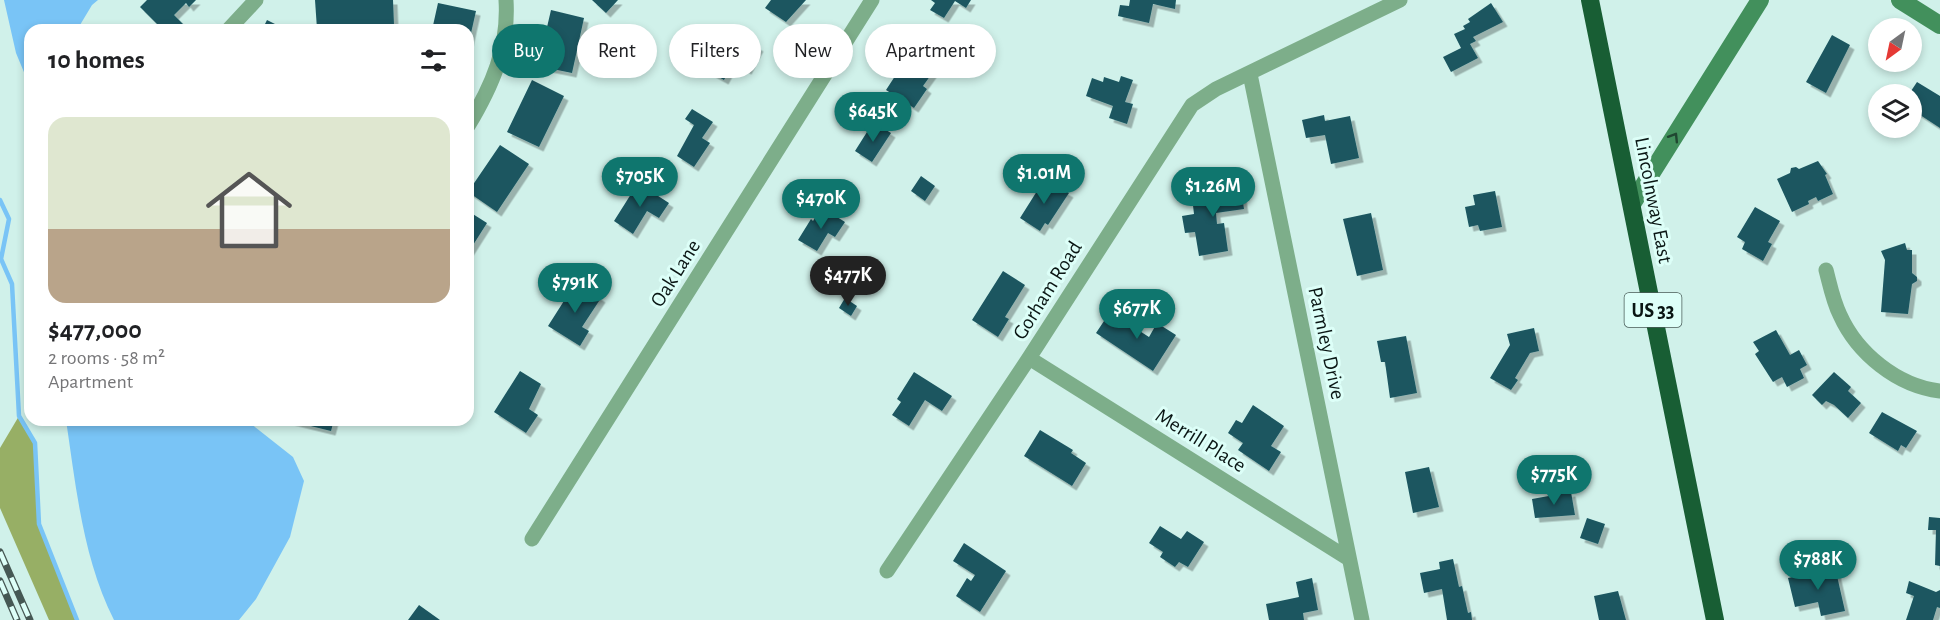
<!DOCTYPE html>
<html lang="en">
<head>
<meta charset="utf-8">
<style>
  :root { --surface:#fff; --page:#f2f2f2; --text:#202124; --muted:#757577; --line:#e0e0e0; --accent:#0f766e }
  body { margin:0; font-family:"Alegreya Sans",sans-serif; background:var(--page); color:var(--text); height:100vh; display:flex; flex-direction:column; font-size:22px; white-space:nowrap }
  * { box-sizing:border-box; margin:0 }
  p { font-size:20px; color:var(--muted) }
  .icon { flex:none; width:33px; height:33px; fill:none; stroke:currentColor; stroke-width:2; stroke-linecap:round; stroke-linejoin:round }
  .map { position:relative; flex:1; overflow:hidden }
  .drawer { position:absolute; left:24px; top:24px; width:450px; height:402px; display:flex; flex-direction:column; background:var(--surface); border-radius:18px; box-shadow:0 3px 9px #0003 }
  .drawer>* { flex:none }
  .guide { position:absolute; left:492px; top:24px; width:570px; height:54px; display:flex; gap:12px }
  .needle { width:39px; rotate:213deg }
  .controls { position:absolute; left:1868px; top:18px; display:grid; gap:12px }
  .controls a { display:grid; place-items:center; width:54px; height:54px; border-radius:50%; background:var(--surface); box-shadow:0 3px 9px #0003; font-size:30px }
  .price { position:absolute; translate:-50% -51px; padding:0 14px; border-radius:21px; background:var(--accent); color:#fff; font-size:20px; line-height:39px; filter:drop-shadow(0 2px 3px #0008) }
  .price::after { content:''; position:absolute; left:50%; top:36px; width:18px; height:14px; margin-left:-9px; background:inherit; clip-path:polygon(0 0,100% 0,50% 100%) }
  .price.on { background:#222; color:#fff }
  ul { padding:0; list-style:none }
  li { display:grid; align-content:center; gap:12px; height:318px; padding:0 24px }
  li+li { border-top:2px solid var(--line) }
  li span { display:grid; place-items:center; height:186px; border-radius:18px; color:#555 }
  li>.icon { margin-inline-start:auto }
  span .icon { width:108px; height:108px; fill:#fffc; stroke-width:1 }
  li b { font-size:26px }
  h2 { display:flex; justify-content:space-between; align-items:center; height:72px; padding:0 24px; font-size:26px }
  .chip { padding:0 21px; border-radius:27px; background:var(--surface); box-shadow:0 3px 9px #0003; font-size:21px; line-height:54px }
  .chip.on { background:var(--accent); color:#fff }
  .map>svg:first-child { display:block }
  .forest { fill:#97af65 }
  .water { fill:#79c4f6 }
  .lines { fill:none; stroke-linecap:round; stroke-linejoin:round }
  .stream { stroke:#79c4f6; stroke-width:4.5 }
  .building { fill:#1b5761; filter:url(#shadow) }
  .street { stroke:#7dae8a; stroke-width:15 }
  .secondary { stroke:#42905c; stroke-width:18 }
  .highway { stroke:#185e34; stroke-width:18 }
  .rail-casing { stroke:#465854; stroke-width:7 }
  .rail { stroke:#ddfff8; stroke-width:4.5; stroke-dasharray:14; stroke-linecap:butt }
  .oneway { stroke:#204731 }
  .labels { text-anchor:middle; stroke-width:6; stroke-linejoin:round; paint-order:stroke }
  .shield { fill:#ddfff8; stroke:#495c58; stroke-width:1.5 }
  .shield-label { font-size:20px; font-weight:bold; fill:#0a1614 }
  .street-label { font-size:21px; fill:#0a1614; stroke:#ddfff8 }
</style>
</head>
<body>
<div class="map">
<svg width="1940" height="620" viewBox="0 0 1940 620">
  <defs>
    <filter id="shadow"><feDropShadow dx="4.5" dy="4.5" stdDeviation="0" flood-color="#0004"/></filter>
  </defs>
  <rect width="100%" height="100%" fill="#d0f1ea"/>
  <path class="forest" d="M19,416L35,443L39,524L77,620H49L0,508V448Z"/>
  <path class="water" d="M4,0H98L92,5L77,30H30V79L26,77L16,53Z
    M66,420H246L293,457L304,481L290,537L256,599L239,620H114C83,559 76,487 66,420Z"/>
  <g class="lines">
    <path class="stream" d="M0,200L9,219L1,259L12,284L19,416L35,443L39,524L77,620"/>
  </g>
  <path class="building" d="M147,0H196L189,7L186,3L174,15L189,30H163L140,7Z
    M315,0H393L394,25L317,29Z
    M592,0H618L606,13Z
    M771,0H806L786,22L765,8Z
    M931,0H971L966,8L955,1L944,18L930,10L935,3Z
    M1130,0H1176L1175,9L1153,4L1149,23L1118,16L1120,5L1129,6Z
    M438,3L476,11L469,42L468,30H432Z
    M1491,3L1503,22L1473,37L1476,41L1470,44L1478,58L1451,72L1443,57L1461,48L1454,34L1465,29L1463,26L1470,22L1468,19Z
    M551,10L584,18L572,73L538,66Z
    M267,20L287,30H262Z
    M725,29L759,47L747,70L733,63L724,80L704,69Z
    M1832,35L1850,45L1826,93L1806,82Z
    M912,40L929,51L921,64L933,72L923,86L927,89L914,108L886,90L899,70L906,69L910,62L901,56Z
    M1121,76L1133,80L1125,102L1133,104L1127,124L1109,118L1113,106L1086,96L1092,78L1103,82L1104,77L1119,82Z
    M532,80L564,96L539,147L507,132Z
    M1917,82L1940,96V128L1911,109V94H1909Z
    M692,109L713,122L702,138L710,143L694,167L677,156L694,125L685,119Z
    M1324,115L1325,121L1350,116L1359,158L1331,164L1325,135L1306,138L1302,120Z
    M878,125L891,133L872,162L855,151L867,132L871,135Z
    M500,145L529,164L497,212L468,192Z
    M1818,161L1827,174L1825,175L1833,194L1818,201L1816,197L1808,201L1809,204L1792,212L1777,179L1790,173L1791,168L1796,167L1799,169Z
    M921,176L935,186L925,201L911,191Z
    M1044,180L1069,193L1048,225L1045,223L1040,231L1020,218Z
    M638,183L669,203L659,218L647,211L633,234L614,221Z
    M1240,183L1244,209L1216,213L1217,224L1224,223L1228,251L1199,256L1195,232L1185,233L1182,216L1194,214L1192,197L1217,193L1216,186Z
    M1495,191L1502,227L1480,231L1478,225L1469,227L1465,207L1475,205L1473,195Z
    M1755,207L1780,221L1768,242L1772,244L1763,261L1742,249L1745,242L1737,237Z
    M826,210L845,222L835,237L828,233L817,251L798,240L811,219L813,221L817,215L821,218Z
    M468,211L487,223L468,253Z
    M1371,213L1383,270L1357,276L1343,219Z
    M1905,243L1907,250H1912V273L1917,277V281L1912,284L1908,314L1881,312L1885,260L1881,251Z
    M1003,271L1025,285L1005,317L1009,319L998,337L972,320Z
    M576,282L601,298L582,327L589,331L580,346L548,326Z
    M845,298L857,306L851,316L839,308Z
    M1110,312L1149,337L1157,323L1176,335L1153,371L1096,333Z
    M1534,328L1539,351L1530,353L1515,378L1518,380L1511,390L1490,378L1510,345L1507,334Z
    M1776,330L1790,355L1799,350L1807,365L1800,369L1804,378L1787,387L1782,377L1773,382L1755,354L1759,351L1753,342Z
    M1406,336L1417,393L1390,398L1385,362H1381L1377,341Z
    M520,371L541,384L529,409L538,415L526,433L494,412Z
    M914,372L952,396L942,411L925,400L909,426L892,415L901,402L897,399Z
    M1834,372L1851,387L1848,391L1861,403L1848,418L1834,405L1826,401L1822,405L1812,395Z
    M1253,405L1284,426L1271,446L1281,452L1269,471L1238,450L1243,443L1228,433L1236,420L1242,423Z
    M1882,412L1917,431L1906,448L1901,445L1898,451L1869,433Z
    M286,420H334L331,431Z
    M1040,430L1073,450L1071,453L1086,463L1072,486L1024,456Z
    M1429,467L1439,507L1413,513L1405,472Z
    M1571,492L1575,515L1535,518L1532,499Z
    M1929,517L1940,518V566L1935,565L1936,530H1928Z
    M1587,518L1605,524L1598,544L1580,538Z
    M1160,526L1181,539L1187,531L1204,542L1188,567L1179,562L1175,567L1160,557L1163,552L1149,543Z
    M964,543L1006,571L980,612L956,596L967,578L971,581L975,575L953,561Z
    M1453,559L1459,587L1462,586L1468,613L1471,612L1472,620H1447L1442,589L1424,593L1420,573L1440,569L1439,562Z
    M1835,567L1845,611L1821,616L1818,602L1795,607L1788,578Z
    M1312,578L1318,610L1303,613L1304,620H1269L1266,604L1299,597L1296,582Z
    M1909,581L1936,592L1940,590V608L1937,607L1933,620H1906L1914,596L1906,593Z
    M1618,591L1626,620H1599L1594,596Z
    M419,605L440,620H408Z"/>
  <g class="lines">
    <path class="street" d="M228,30L256,0
      M1250,74L1362,620
      M468,126C492,86 509,48 506,0
      M1826,270C1830,285 1833,301 1840,315C1857,353 1897,386 1940,391
      M1029,358L1349,559
      M532,539L872,0
      M887,571L1029,358L1192,105L1216,89L1400,0"/>
    <path class="secondary" d="M1900,0L1940,25
      M1632,204L1760,0"/>
    <path class="highway" d="M1590,0L1715,620"/>
    <g class="rail-casing">
      <path id="rail" d="M0,552L30,620
        M0,581L17,620"/>
    </g>
    <use href="#rail" class="rail"/>
  </g>
  <defs><path id="oneway-chevron" d="M-2-3.5L2.5 0L-2 3.5" fill="none" stroke-width="1.6" stroke-linecap="round" stroke-linejoin="round" transform="scale(1.5)"/></defs>
  <use class="oneway" href="#oneway-chevron" transform="translate(1674 137) rotate(-58)"/>
  <g class="labels">
    <rect class="shield" x="1624.5" y="293" width="57" height="34" rx="4.5"/>
    <g class="shield-label">
      <text x="1653" y="317">US 33</text>
    </g>
    <g class="street-label">
      <text transform="translate(1654 200) rotate(79)" y="7">Lincolnway East</text>
      <text transform="translate(675 273) rotate(-58)" y="7">Oak Lane</text>
      <text transform="translate(1047 290) rotate(-58)" y="7">Gorham Road</text>
      <text transform="translate(1327 343) rotate(78)" y="7">Parmley Drive</text>
      <text transform="translate(1201 440) rotate(32)" y="7">Merrill Place</text>
    </g>
  </g>
</svg>
<div class="controls">
<a><svg class="needle" viewBox="-14 -14 28 28"><path d="M0-13l5 13h-10z" fill="#e53935"/><path d="M0 13l5-13h-10z" fill="#757577"/></svg></a>
<a><svg class="icon" aria-label="layers" viewBox="0 0 24 24"><path d="M12 4l9 5-9 5-9-5zM3 14l9 5 9-5"/></svg></a>
</div>
<b class="price" style="left:873px;top:143px">$645K</b>
<b class="price" style="left:1044px;top:205px">$1.01M</b>
<b class="price" style="left:640px;top:208px">$705K</b>
<b class="price" style="left:1213px;top:218px">$1.26M</b>
<b class="price" style="left:821px;top:230px">$470K</b>
<b class="price on" style="left:848px;top:307px">$477K</b>
<b class="price" style="left:575px;top:314px">$791K</b>
<b class="price" style="left:1137px;top:340px">$677K</b>
<b class="price" style="left:1554px;top:506px">$775K</b>
<b class="price" style="left:1818px;top:591px">$788K</b>
<div class="guide">
<a class="chip on">Buy</a>
<a class="chip">Rent</a>
<a class="chip">Filters</a>
<a class="chip">New</a>
<a class="chip">Apartment</a>
</div>
<section class="drawer">
<h2>10 homes<svg class="icon" aria-label="filters" viewBox="0 0 24 24"><path d="M4 7h16M4 17h16"/><circle cx="9" cy="7" r="2"/><circle cx="15" cy="17" r="2"/></svg></h2>
<ul>
<li><span style="background:linear-gradient(#dfe7d0 60%,#b9a48a 0)"><svg class="icon" aria-label="home" viewBox="0 0 24 24"><path d="M3 11l9-7 9 7M6 9v11h12V9"/></svg></span><div><b>$477,000</b><p>2 rooms · 58 m²</p><p>Apartment</p></div></li>
</ul>
</section>
</div>
</body>
</html>
